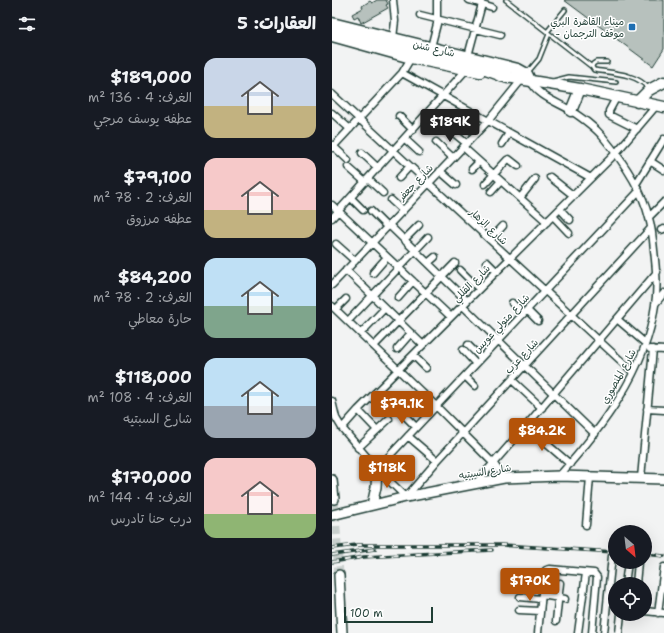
<!DOCTYPE html>
<html lang="ar">
<head>
<meta charset="utf-8">
<style>
  :root { --surface:#171b24; --page:#242831; --text:#f1f3f6; --muted:#9ea1a6; --accent:#b45309 }
  body { margin:0; font-family:"Shantell Sans","Playpen Sans Arabic",sans-serif; background:var(--page); color:var(--text); direction:rtl; height:100vh; display:flex; flex-direction:column; font-size:15px; white-space:nowrap }
  * { box-sizing:border-box; margin:0 }
  p { font-size:13px; color:var(--muted) }
  .icon { flex:none; width:22px; height:22px; fill:none; stroke:currentColor; stroke-width:2; stroke-linecap:round; stroke-linejoin:round }
  .map { position:relative; flex:1; overflow:hidden; direction:ltr }
  .sheet { display:flex; flex-direction:column; background:var(--surface); width:332px }
  .sheet>* { flex:none }
  .needle { width:26px; rotate:152deg }
  .controls { position:absolute; left:276px; top:525px; display:grid; gap:8px }
  .controls a { display:grid; place-items:center; width:44px; height:44px; border-radius:50%; background:var(--surface); box-shadow:0 4px 16px #0002; font-size:20px }
  .scale { position:absolute; left:12px; bottom:10px; width:89px; box-sizing:border-box; padding-left:4px; border:2px solid #1f3d34; border-top:0; font-size:11px; line-height:14px; white-space:nowrap; color:#1f3d34; -webkit-text-stroke:3px #fff; paint-order:stroke }
  .price { position:absolute; translate:-50% -34px; padding:0 9px; border-radius:4px; background:var(--accent); color:#fff; font-size:13px; line-height:26px; filter:drop-shadow(0 1px 2px #0008) }
  .price::after { content:''; position:absolute; left:50%; top:24px; width:12px; height:9px; margin-left:-6px; background:inherit; clip-path:polygon(0 0,100% 0,50% 100%) }
  .price.current { background:#222; color:#fff }
  ul { padding:0; list-style:none }
  li { display:flex; align-items:center; gap:12px; height:100px; padding:0 16px }
  li span { display:grid; place-items:center; flex:none; width:112px; height:80px; border-radius:12px; color:#555 }
  li>.icon { margin-inline-start:auto }
  span .icon { width:48px; height:48px; fill:#fffc; stroke-width:1 }
  li b { font-size:17px }
  h2 { display:flex; justify-content:space-between; align-items:center; height:48px; padding:0 16px; font-size:17px }
  main { display:flex; flex:1; min-height:0 }
  .map>svg:first-child { display:block }
  .building { fill:#b7c1bd; stroke:#1f3d34 }
  .lines { fill:none; stroke-linecap:round; stroke-linejoin:round }
  .secondary-tunnel { stroke:#c8cfcd; stroke-width:9; stroke-dasharray:9 4.5; stroke-linecap:butt }
  .lane-casing { stroke:#1f3d34; stroke-width:6 }
  .street-casing { stroke:#1f3d34; stroke-width:9 }
  .secondary-casing { stroke:#1f3d34; stroke-width:12 }
  .primary-casing { stroke:#1f3d34; stroke-width:13 }
  .highway-casing { stroke:#1f3d34; stroke-width:15 }
  .lane { stroke:#fff; stroke-width:3 }
  .street { stroke:#fff; stroke-width:6 }
  .secondary { stroke:#fff; stroke-width:9 }
  .primary { stroke:#fff; stroke-width:10 }
  .highway { stroke:#fff; stroke-width:12 }
  .rail-casing { stroke:#1f3d34; stroke-width:3.5 }
  .rail { stroke:#fff; stroke-width:2; stroke-dasharray:6; stroke-linecap:butt }
  .poi-dot { fill:#1f6fb2; stroke:#fff; stroke-width:1.5 }
  .labels { text-anchor:middle; stroke-width:3; stroke-linejoin:round; paint-order:stroke }
  .poi-label { font-size:10px; fill:#1f3d34; stroke:#fff; text-anchor:end }
  .street-label { font-size:10px; fill:#1f3d34; stroke:#fff }
</style>
</head>
<body>
<main>
<div class="map">
<svg width="332" height="633" viewBox="0 0 332 633">
  <rect width="100%" height="100%" fill="#f2f3f3"/>
  <filter id="ink" filterUnits="userSpaceOnUse"><feTurbulence type="fractalNoise" baseFrequency=".025" numOctaves="2"/><feDisplacementMap in="SourceGraphic" scale="8" xChannelSelector="R" yChannelSelector="G"/><feConvolveMatrix kernelMatrix="1 2 1 2 8 2 1 2 1" color-interpolation-filters="sRGB"/></filter>
  <g filter="url(#ink)">
    <path class="building" d="M45,0H54L56,4L54,5L56,8L29,23L26,16L22,18L20,14L31,8L30,6L38,1L40,3Z
      M232,0H332V49L321,66Z"/>
    <g class="lines">
      <path class="secondary-tunnel" d="M2,499L7,575"/>
      <g class="lane-casing">
        <path id="lane" d="M174,0L260,67
          M215,32L233,10
          M275,62H264L261,64L260,67L262,70C279,73 304,73 316,88
          M196,72L207,59L217,34
          M221,81L237,77L284,82"/>
      </g>
      <g class="street-casing">
        <path id="street" d="M137,0L160,7
          M88,15L168,35
          M61,38L63,21L61,0
          M99,47L105,24V0
          M136,56L150,4
          M70,73L259,178
          M198,80C205,96 225,102 238,110C250,118 262,126 271,137C290,160 310,188 317,218C320,228 321,239 322,250C324,268 326,287 323,305C314,371 270,428 227,476
          M0,94L301,372
          M284,98L277,111V115L305,129
          M0,113L18,129
          M67,116L81,130
          M123,134L134,143
          M73,139L87,152
          M104,142L121,158
          M170,144L177,133
          M0,145L16,160
          M131,147L215,222
          M0,148L70,73L79,58
          M30,153L46,168
          M318,161L332,170
          M16,167L33,182
          M140,169L147,162
          M108,171L124,185
          M218,177L242,196
          M67,178L78,166
          M36,179L51,193
          M153,184L175,160L177,159L186,166
          M304,184L332,139
          M159,192L169,181
          M19,198L31,210
          M188,198L203,179
          M59,200L71,211
          M0,205L119,317
          M228,209L238,220
          M39,211L55,227
          M221,216L237,233
          M317,217L332,202
          M0,218L134,70
          M57,225L135,301
          M329,230L332,229
          M72,240L87,225
          M158,240L171,226
          M4,244L23,261
          M155,262L165,272
          M96,263L103,257
          M14,270L91,345
          M128,270L147,289
          M41,273L55,257
          M0,285L156,121L191,78
          M66,298L81,281
          M180,303L191,314
          M323,304L332,293
          M0,306L104,406L162,464L172,478
          M131,306L263,434
          M4,309L14,299
          M195,310L206,321
          M285,319L313,343
          M16,321L96,237
          M29,333L53,308
          M136,345L149,358
          M42,346L123,263
          M65,349L79,333
          M318,349L332,350
          M131,350L144,364
          M81,355L94,368
          M133,376L143,386
          M180,380L210,408
          M46,390L59,405
          M0,401L4,418L10,428L45,469L74,497L105,461L319,228
          M79,401L95,416
          M315,409L332,410
          M26,410L45,430
          M68,411L84,427
          M194,426L238,464
          M10,428L26,410L119,317L284,153L324,106
          M76,436L105,461
          M26,448L57,419
          M45,469L307,191
          M309,478L321,349
          M144,483L194,426L325,272
          M254,525L258,477
          M293,584L296,562
          M304,584L306,562
          M210,595L233,599
          M188,597L209,599
          M187,610L208,611
          M313,611L332,613
          M326,613L332,567
          M224,621L228,583
          M206,633L212,573L214,570L218,569L262,573L265,577L260,633
          M246,633L254,573
          M272,633L280,556
          M287,633L289,614"/>
      </g>
      <g class="secondary-casing">
        <path id="secondary" d="M0,480L2,499
          M40,505L44,487L45,469
          M0,515L74,497L172,478L227,476L332,479
          M7,575L10,633"/>
      </g>
      <g class="primary-casing">
        <path id="primary" d="M0,23L186,69L195,74L198,80
          M0,36L79,58L148,72
          M169,76L248,89L332,107
          M305,102L317,90L332,82
          M239,111L248,89"/>
      </g>
      <g class="highway-casing">
        <path id="highway" d="M0,29L24,36L154,69L176,77"/>
      </g>
      <use href="#lane" class="lane"/>
      <use href="#street" class="street"/>
      <use href="#secondary" class="secondary"/>
      <use href="#primary" class="primary"/>
      <use href="#highway" class="highway"/>
      <g class="rail-casing">
        <path id="rail" d="M0,548L25,545H169L283,552
          M313,554L332,556
          M0,555L43,549
          M0,562L32,557L160,550"/>
      </g>
      <use href="#rail" class="rail"/>
    </g>
  </g>
  <rect class="poi-dot" x="296" y="23" width="8" height="8" rx="2"/>
  <g class="labels">
    <g class="poi-label">
      <text x="292" y="25">ميناء القاهرة البري<tspan x="292" dy="12">- موقف الترجمان</tspan></text>
    </g>
    <g class="street-label">
      <text transform="translate(102 48) rotate(13)" y="4">شارع شنن</text>
      <text transform="translate(83 182) rotate(-46)" y="4">شارع جعفر</text>
      <text transform="translate(157 226) rotate(43)" y="4">شارع الزهار</text>
      <text transform="translate(139 283) rotate(-45)" y="4">شارع القللي</text>
      <text transform="translate(169 323) rotate(-47)" y="4">شارع متولي عويس</text>
      <text transform="translate(189 356) rotate(-47)" y="4">شارع عزب</text>
      <text transform="translate(286 376) rotate(-61)" y="4">شارع المنصوري</text>
      <text transform="translate(153 471) rotate(-9)" y="4">شارع السبتيه</text>
    </g>
  </g>
</svg>
<div class="controls">
<a><svg class="needle" viewBox="-14 -14 28 28"><path d="M0-13l5 13h-10z" fill="#e53935"/><path d="M0 13l5-13h-10z" fill="#9ea1a6"/></svg></a>
<a><svg class="icon" aria-label="locate" viewBox="0 0 24 24"><circle cx="12" cy="12" r="6"/><path d="M12 2v4M12 18v4M2 12h4M18 12h4"/></svg></a>
</div>
<div class="scale">100 m</div>
<b class="price current" style="left:118px;top:143px">$189K</b>
<b class="price" style="left:70px;top:425px">$79.1K</b>
<b class="price" style="left:210px;top:452px">$84.2K</b>
<b class="price" style="left:55px;top:489px">$118K</b>
<b class="price" style="left:198px;top:602px">$170K</b>
</div>
<section class="sheet">
<h2>العقارات: 5<svg class="icon" aria-label="filters" viewBox="0 0 24 24"><path d="M4 7h16M4 17h16"/><circle cx="9" cy="7" r="2"/><circle cx="15" cy="17" r="2"/></svg></h2>
<ul>
<li><span style="background:linear-gradient(#c9d6e8 60%,#c2b280 0)"><svg class="icon" aria-label="home" viewBox="0 0 24 24"><path d="M3 11l9-7 9 7M6 9v11h12V9"/></svg></span><div><b>$189,000</b><p>الغرف: 4 · 136 m²</p><p>عطفه يوسف مرجي</p></div></li>
<li><span style="background:linear-gradient(#f6c9c9 65%,#c2b280 0)"><svg class="icon" aria-label="home" viewBox="0 0 24 24"><path d="M3 11l9-7 9 7M6 9v11h12V9"/></svg></span><div><b>$79,100</b><p>الغرف: 2 · 78 m²</p><p>عطفه مرزوق</p></div></li>
<li><span style="background:linear-gradient(#bfe0f5 60%,#7fa58c 0)"><svg class="icon" aria-label="home" viewBox="0 0 24 24"><path d="M3 11l9-7 9 7M6 9v11h12V9"/></svg></span><div><b>$84,200</b><p>الغرف: 2 · 78 m²</p><p>حارة معاطي</p></div></li>
<li><span style="background:linear-gradient(#bfe0f5 60%,#9aa5b1 0)"><svg class="icon" aria-label="home" viewBox="0 0 24 24"><path d="M3 11l9-7 9 7M6 9v11h12V9"/></svg></span><div><b>$118,000</b><p>الغرف: 4 · 108 m²</p><p>شارع السبتيه</p></div></li>
<li><span style="background:linear-gradient(#f6c9c9 70%,#8fb573 0)"><svg class="icon" aria-label="home" viewBox="0 0 24 24"><path d="M3 11l9-7 9 7M6 9v11h12V9"/></svg></span><div><b>$170,000</b><p>الغرف: 4 · 144 m²</p><p>درب حنا تادرس</p></div></li>
</ul>
</section>
</main>
</body>
</html>
